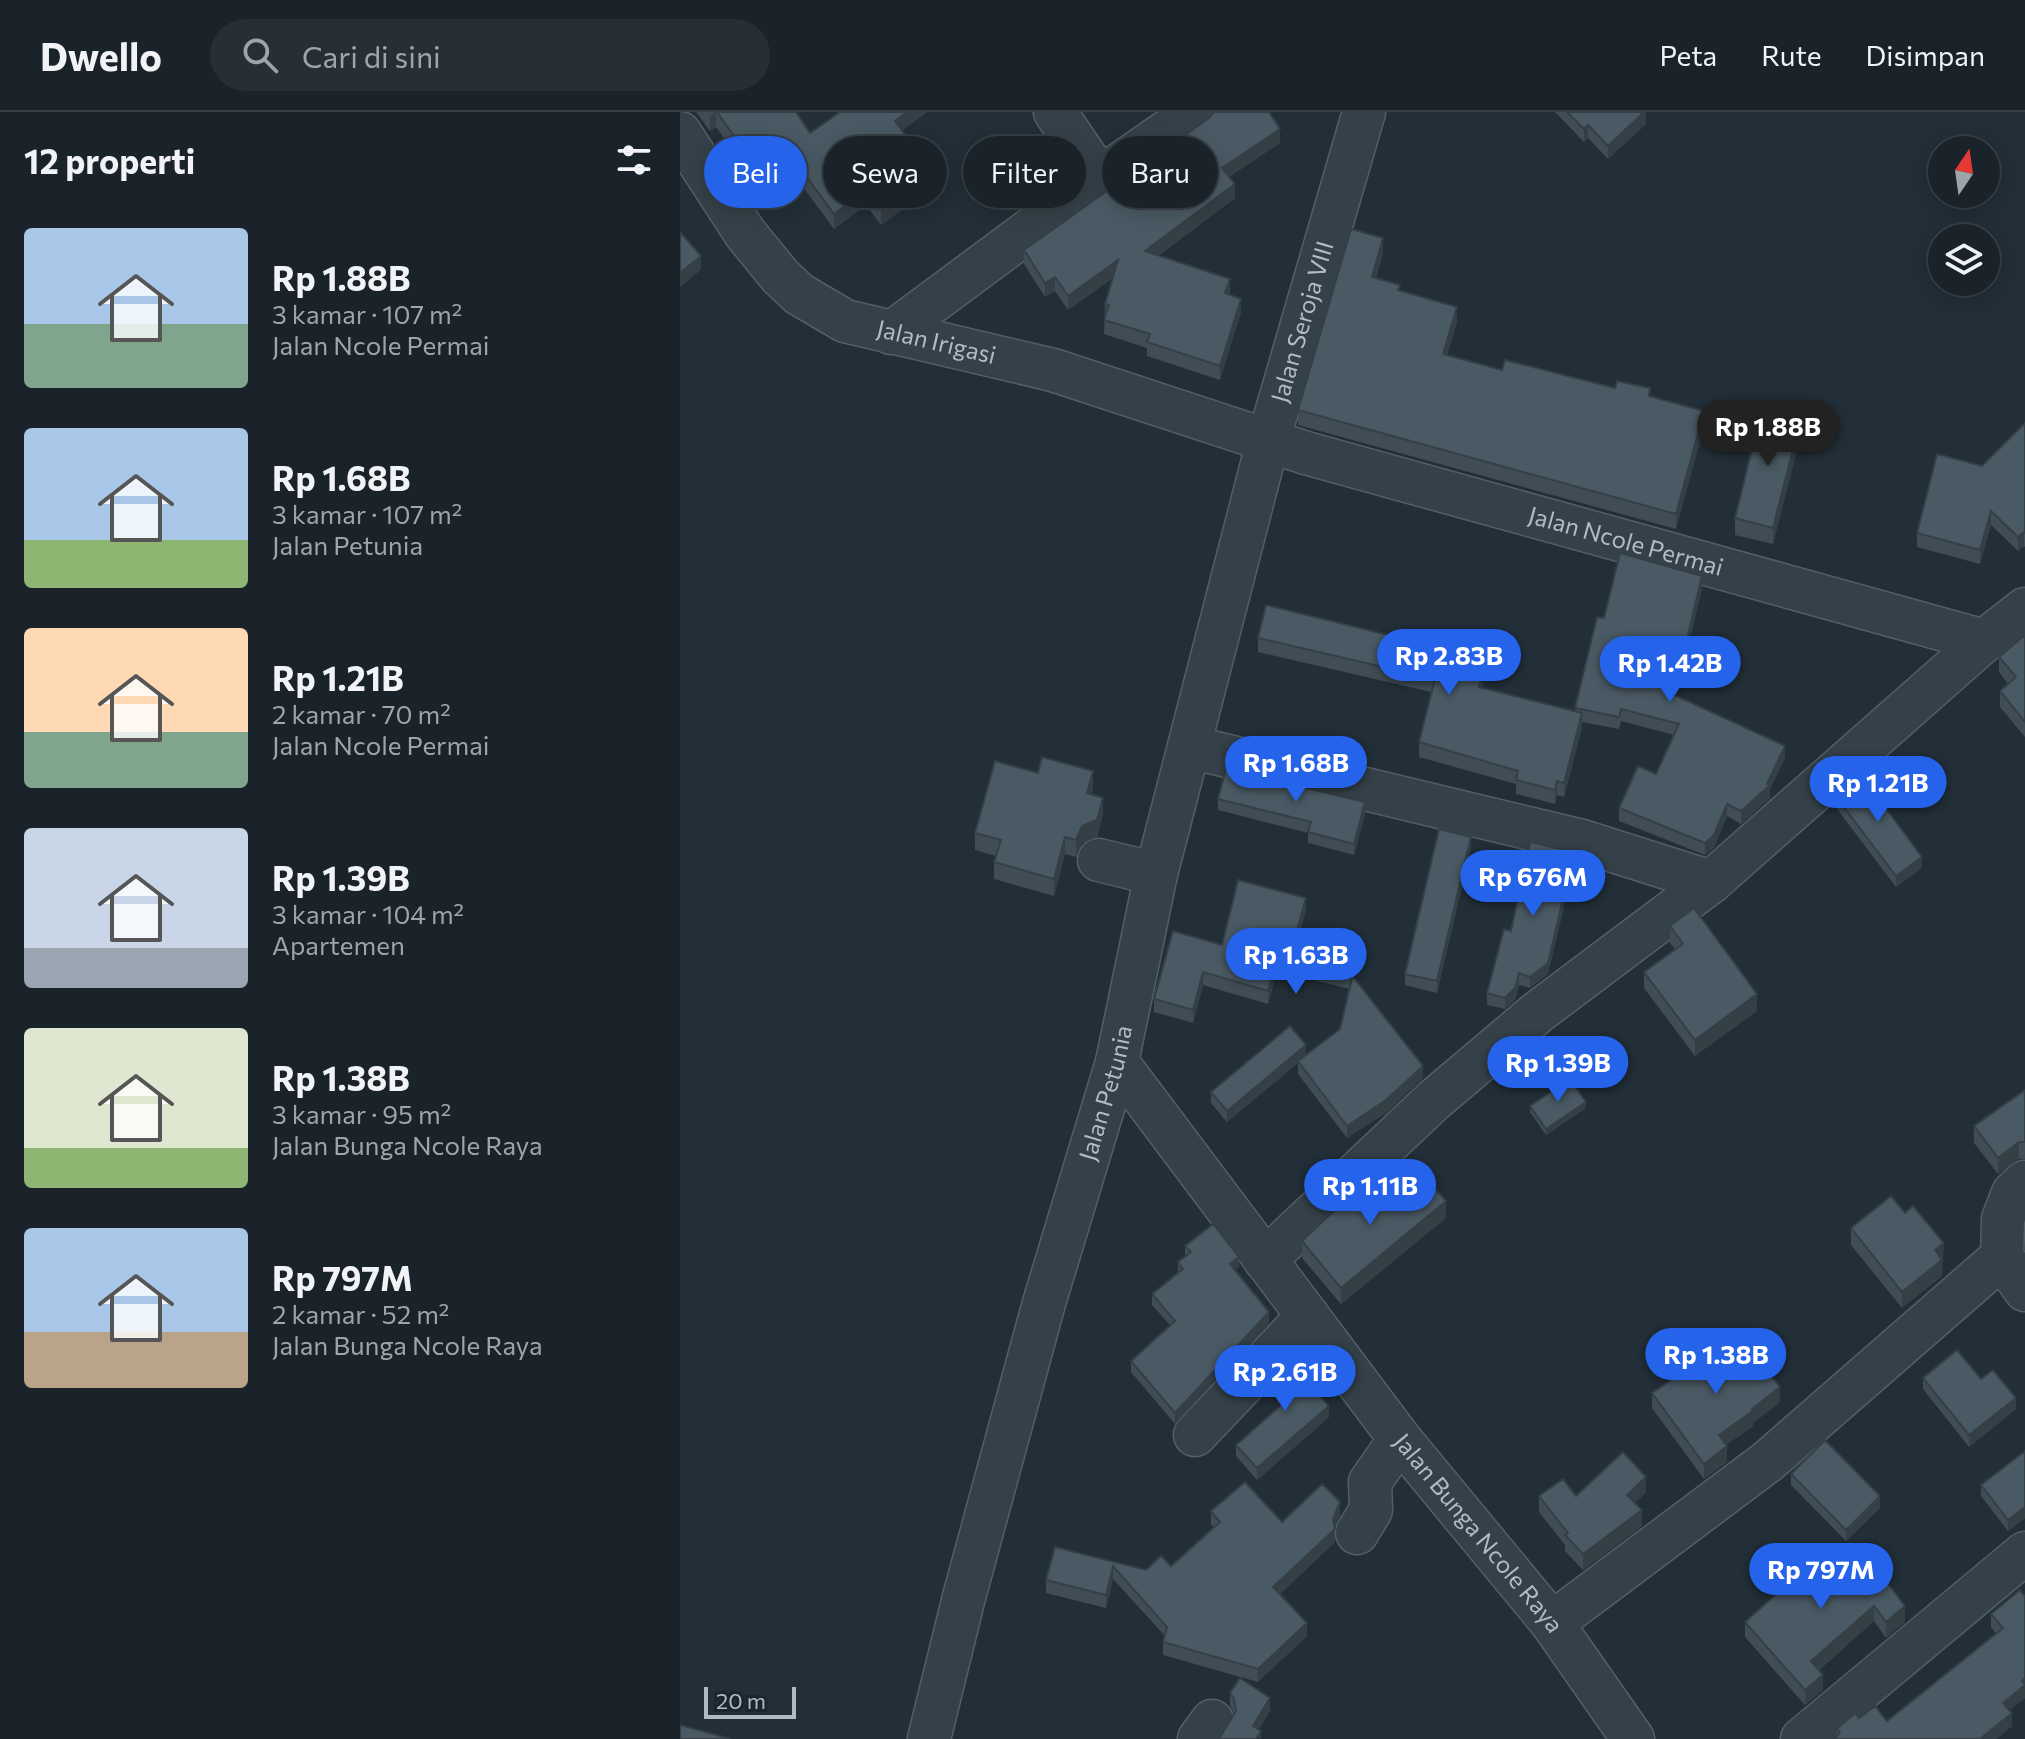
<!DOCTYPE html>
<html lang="id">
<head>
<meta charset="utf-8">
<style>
  :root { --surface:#1a232a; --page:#272f36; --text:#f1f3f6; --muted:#9fa4a8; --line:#384047; --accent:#2563eb }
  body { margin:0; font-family:Commissioner,sans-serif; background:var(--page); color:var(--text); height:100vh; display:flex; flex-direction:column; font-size:30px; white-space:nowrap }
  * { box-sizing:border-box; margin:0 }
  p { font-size:26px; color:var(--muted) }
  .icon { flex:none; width:44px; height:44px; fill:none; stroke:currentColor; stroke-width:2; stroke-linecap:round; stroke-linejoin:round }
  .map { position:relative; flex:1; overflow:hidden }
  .side { display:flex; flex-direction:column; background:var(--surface); width:680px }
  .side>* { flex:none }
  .top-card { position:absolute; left:24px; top:24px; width:760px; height:72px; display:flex; gap:16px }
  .needle { width:52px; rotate:13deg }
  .fabs { position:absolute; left:1248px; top:24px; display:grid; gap:16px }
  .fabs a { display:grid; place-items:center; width:72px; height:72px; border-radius:50%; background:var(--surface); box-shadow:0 4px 20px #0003,0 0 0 2px var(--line); font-size:40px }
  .scale { position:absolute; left:24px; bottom:20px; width:92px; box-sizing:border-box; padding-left:8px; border:4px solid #b0bcc5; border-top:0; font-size:22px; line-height:28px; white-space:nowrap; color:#b0bcc5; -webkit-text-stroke:6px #1a262d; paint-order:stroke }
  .price { position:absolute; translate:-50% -68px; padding:0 18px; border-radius:28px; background:var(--accent); color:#fff; font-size:26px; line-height:52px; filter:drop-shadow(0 2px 4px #0008) }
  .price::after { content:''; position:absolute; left:50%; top:48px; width:24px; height:18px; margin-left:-12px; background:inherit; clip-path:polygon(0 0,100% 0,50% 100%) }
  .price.on { background:#222; color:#fff }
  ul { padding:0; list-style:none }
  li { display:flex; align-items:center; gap:24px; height:200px; padding:0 24px }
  li span { display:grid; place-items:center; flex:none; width:224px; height:160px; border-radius:8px; color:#555 }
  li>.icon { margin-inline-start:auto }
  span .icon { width:96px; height:96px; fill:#fffc; stroke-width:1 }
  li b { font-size:34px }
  h2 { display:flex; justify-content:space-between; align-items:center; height:96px; padding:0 24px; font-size:34px }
  .pill { padding:0 28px; border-radius:36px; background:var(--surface); box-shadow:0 4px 20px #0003,0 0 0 2px var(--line); font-size:28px; line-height:72px }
  .pill.on { background:var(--accent); color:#fff }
  header { display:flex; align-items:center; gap:48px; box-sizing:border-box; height:112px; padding:0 40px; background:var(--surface); border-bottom:2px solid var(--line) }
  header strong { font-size:38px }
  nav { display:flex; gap:44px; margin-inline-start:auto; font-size:28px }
  .search { width:560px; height:72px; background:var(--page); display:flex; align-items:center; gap:20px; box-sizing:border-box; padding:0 28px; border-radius:44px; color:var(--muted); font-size:30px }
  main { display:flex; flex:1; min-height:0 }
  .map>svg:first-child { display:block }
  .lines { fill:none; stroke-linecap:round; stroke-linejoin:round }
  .minor-casing { stroke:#535f66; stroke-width:45 }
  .minor { stroke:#354149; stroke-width:42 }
  .wall { fill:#404d56 }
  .shaded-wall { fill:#343f46 }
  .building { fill:#4a5a64; stroke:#343f46; stroke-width:2 }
  .labels { text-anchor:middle; stroke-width:6; stroke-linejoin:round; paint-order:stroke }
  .street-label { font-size:24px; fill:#b0bcc5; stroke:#1a262d }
</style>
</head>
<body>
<header>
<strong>Dwello</strong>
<div class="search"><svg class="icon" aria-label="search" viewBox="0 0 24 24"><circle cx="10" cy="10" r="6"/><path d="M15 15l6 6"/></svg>Cari di sini</div>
<nav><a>Peta</a><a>Rute</a><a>Disimpan</a></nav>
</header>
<main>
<section class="side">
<h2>12 properti<svg class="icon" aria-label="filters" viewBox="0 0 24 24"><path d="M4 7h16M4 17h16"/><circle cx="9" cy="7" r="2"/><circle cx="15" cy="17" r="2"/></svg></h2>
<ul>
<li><span style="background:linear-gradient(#a9c7e8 60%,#7fa58c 0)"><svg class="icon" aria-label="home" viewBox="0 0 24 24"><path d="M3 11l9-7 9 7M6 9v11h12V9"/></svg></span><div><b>Rp 1.88B</b><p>3 kamar · 107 m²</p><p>Jalan Ncole Permai</p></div></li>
<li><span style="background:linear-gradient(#a9c7e8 70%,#8fb573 0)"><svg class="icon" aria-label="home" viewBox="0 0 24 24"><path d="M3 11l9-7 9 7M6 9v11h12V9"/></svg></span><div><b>Rp 1.68B</b><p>3 kamar · 107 m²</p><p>Jalan Petunia</p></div></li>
<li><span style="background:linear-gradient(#ffd9b3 65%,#7fa58c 0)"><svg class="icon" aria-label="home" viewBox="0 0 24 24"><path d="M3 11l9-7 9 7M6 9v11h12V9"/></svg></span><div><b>Rp 1.21B</b><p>2 kamar · 70 m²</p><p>Jalan Ncole Permai</p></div></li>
<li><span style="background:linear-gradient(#c9d6e8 75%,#9aa5b1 0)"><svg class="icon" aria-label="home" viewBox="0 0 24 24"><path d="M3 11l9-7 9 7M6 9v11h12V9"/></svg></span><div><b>Rp 1.39B</b><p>3 kamar · 104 m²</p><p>Apartemen</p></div></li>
<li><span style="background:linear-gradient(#dfe7d0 75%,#8fb573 0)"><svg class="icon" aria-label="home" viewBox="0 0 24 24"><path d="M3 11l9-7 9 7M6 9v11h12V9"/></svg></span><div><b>Rp 1.38B</b><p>3 kamar · 95 m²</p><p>Jalan Bunga Ncole Raya</p></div></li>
<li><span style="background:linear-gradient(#a9c7e8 65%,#b9a48a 0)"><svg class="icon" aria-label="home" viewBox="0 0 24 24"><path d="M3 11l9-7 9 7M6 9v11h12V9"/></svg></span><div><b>Rp 797M</b><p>2 kamar · 52 m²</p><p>Jalan Bunga Ncole Raya</p></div></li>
</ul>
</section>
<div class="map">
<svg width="1345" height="1627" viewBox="0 0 1345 1627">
  <rect width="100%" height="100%" fill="#222f38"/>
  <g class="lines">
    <g class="minor-casing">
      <g id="minor">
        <path d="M375,0L420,66"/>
        <path id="s1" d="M0,21L65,121L100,164L119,182L165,209L373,258L626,341L1304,529"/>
        <path d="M211,221L420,66L515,0"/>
        <path d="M510,635L902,729L1031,770"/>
        <path d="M419,748L476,762"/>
        <path id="s2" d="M437,950L720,1327L872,1511L953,1627"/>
        <path d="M1345,1070L1333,1081L1323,1107L1322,1145L1345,1178"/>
        <path d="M585,1148L754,988L858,900L1031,770L1304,529L1345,497"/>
        <path d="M515,1323L628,1204"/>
        <path d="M677,1421L691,1398L690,1370L720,1327"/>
        <path d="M872,1511L1087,1350L1322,1145"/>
        <path id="s3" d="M249,1627L284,1485L364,1191L437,950L476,762L588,329L684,0"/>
        <path d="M519,1627L532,1609"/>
        <path d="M1122,1627L1345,1441"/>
      </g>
    </g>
    <use href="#minor" class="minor"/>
  </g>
  <path class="wall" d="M16,0H116L130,21L160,0H247L222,18L253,75L201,113L186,93L154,117L105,51L77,71L36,15L30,19Z
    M875,0H966V12L928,47L908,26L904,30Z
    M529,6L600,31L549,65L555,86L478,144L550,181L549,183L561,200L540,268L467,244V236L424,222L425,192L433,166L388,198L375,179L365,185L344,152V138Z
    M703,141L696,166L777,210L767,243L822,258L970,284L1024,314L996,417L618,313V298Z
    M1345,311V435L1344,434L1338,439L1311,413L1300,452L1237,435V421Z
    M1121,322L1093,432L1055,423V406Z
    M1022,476L1009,531V540L996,584L1105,646L1090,677V686L1061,712L1047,704L1034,736L1025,743L939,709V696L976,662L994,623L941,609L939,617L902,610V615L884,685L877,683L875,692L836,682V672L739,645V630L751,580L578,540V526L806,561L802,576L895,599L924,506Z
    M1345,523V625L1320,595V579L1328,572L1319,560V545Z
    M358,661L413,676L411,682L423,702L417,725L402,731L396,745L385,742L374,784L314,767V750L316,744L295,738V721Z
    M1154,682L1242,756L1216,775L1154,693Z
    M538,687L685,702L674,743L628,731V721L538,698Z
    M791,736L757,881L725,873V862Z
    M894,752L868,862L850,876L839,873L835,888L825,897L807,893V881L831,819Z
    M626,798L620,819L641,824L743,954V966L706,1001L667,1026L618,962V951L547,1010L531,991V980L626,943L660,917L670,877L597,859L588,892L523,873L513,911L474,900V887L542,833Z
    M990,814L1077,899L1015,944L964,876V860L995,837L990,831Z
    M1345,978V1047H1339L1318,1062L1294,1031V1014Z
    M850,994L906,996L866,1023L850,1000Z
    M687,1093L766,1106L661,1192L622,1146V1129Z
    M1171,1116L1264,1148L1262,1149V1164L1222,1196L1171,1133Z
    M505,1134L559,1155L555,1158L589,1211L495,1312L451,1260V1249L490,1213L472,1193V1182L498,1161V1150L505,1144Z
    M1034,1244L1100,1290L1073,1311V1314L1046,1333L1047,1350L1024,1367L972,1296V1281Z
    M629,1260L623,1265L649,1305L577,1368L556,1344V1333L601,1293L590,1279V1267Z
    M1243,1266L1301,1267L1336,1297L1289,1335L1243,1277Z
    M1345,1339V1406L1328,1419L1301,1384V1373Z
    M1111,1362L1200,1396L1166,1429L1111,1373Z
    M966,1380L955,1391L962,1414L903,1458L885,1439V1433L859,1400V1384Z
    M531,1399L602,1410L660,1403L655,1415V1430L600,1482L627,1524L578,1570L483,1543V1530L485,1524L433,1467L426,1496L366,1481V1468L375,1435L466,1458L491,1454L534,1416L531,1412Z
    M1170,1431L1225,1510L1206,1526L1194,1509L1139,1558L1143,1578L1125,1593L1065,1525V1510Z
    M1345,1485V1586L1329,1598L1332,1614L1316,1627H1153L1157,1624V1617L1179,1606L1207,1609L1316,1522L1311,1515V1502Z
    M550,1581L590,1599L579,1617L581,1627L554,1602L550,1594Z"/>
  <path class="shaded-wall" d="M36,0V15L30,19V4Z
    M227,0H247L215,24V9Z
    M964,0H966V12L928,47V34Z
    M908,13V26L904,30V17Z
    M600,17V31L542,69V56Z
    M105,36V51L77,71V56Z
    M253,60V75L201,113V98Z
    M555,72V86L465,153V139Z
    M186,78V93L154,117V102Z
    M703,126V141L692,180V165Z
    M21,144V158L0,175V161Z
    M438,148V162L388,198V184Z
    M375,165V179L365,185V171Z
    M550,167V181L545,195V181Z
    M561,187V200L540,268V254Z
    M777,195V210L763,257V242Z
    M1024,299V314L996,417V402Z
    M1121,306V322L1093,432V416Z
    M1311,399V413L1300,452V438Z
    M1344,420V434L1338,439V425Z
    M1022,464V476L1009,531V540L992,594V582Z
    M806,547V561L799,589V575Z
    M902,601V615L884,685V671Z
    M1105,634V646L1090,677V686L1061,712V699L1087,672Z
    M413,659V676L407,698V681Z
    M877,669V683L875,692V678Z
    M423,686V702L417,725L402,731L396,745V728L402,714Z
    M685,690V702L674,743V732Z
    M1047,692V704L1034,736L1025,743V731Z
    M385,725V742L374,784V767Z
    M791,725V736L757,881V869Z
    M894,740V752L868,862L850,876V865Z
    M1242,745V756L1216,775V764Z
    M626,786V798L617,830V818Z
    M597,846V859L588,892V879Z
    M523,860V873L513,911V898Z
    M839,861V873L835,888L825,897V886Z
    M1077,882V899L1015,944V928Z
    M626,933V944L547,1010V999Z
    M743,954V966L706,1001L667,1026V1014Z
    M906,990V996L866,1023V1017Z
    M1339,1030V1047L1318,1062V1046Z
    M766,1089V1106L661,1192V1176Z
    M1264,1131L1262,1164L1222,1196V1180L1255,1138Z
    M559,1145V1155L550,1163V1152Z
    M589,1200V1211L495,1312V1301Z
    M629,1248V1260L617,1270V1258Z
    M1100,1275V1290L1073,1311V1314L1039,1338V1323Z
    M1336,1286V1297L1289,1335V1323Z
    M649,1294V1305L577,1368V1356Z
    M1047,1334V1350L1024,1367V1352Z
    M966,1365V1380L947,1398V1383Z
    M1200,1384V1396L1166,1429V1418Z
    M660,1390V1403L654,1419L655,1417V1430L593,1488V1475L653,1407Z
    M1345,1395V1406L1328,1419V1408Z
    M962,1398V1414L903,1458V1442Z
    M433,1454V1467L426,1496V1483Z
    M1194,1494V1509L1131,1564V1549Z
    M1225,1494V1510L1206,1526V1510Z
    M627,1511V1524L578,1570V1557Z
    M1143,1563V1578L1125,1593V1578Z
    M1345,1566V1586L1323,1603V1591Z
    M590,1586V1599L573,1626V1614Z
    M1332,1601V1614L1316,1627H1300Z"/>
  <path class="building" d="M37,0H116L130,21L160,0H227L215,9L253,60L201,98L186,78L154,102L105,36L77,56Z
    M534,0H589L600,17L542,56L555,72L465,139L550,167L545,181L561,187L540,254L467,230L470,222L424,208L429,193L425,192L438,148L388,184L375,165L365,171L344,138L529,6Z
    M887,0H964L928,34L908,13L904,17Z
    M671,117L703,126L692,165L720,173L718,178L777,195L763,242L822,258L825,248L935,276L937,269L970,276L969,284L1024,299L996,402L618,298Z
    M0,120L21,144L0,161Z
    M1082,296L1121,306L1093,416L1055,406Z
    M1345,311V421L1344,420L1338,425L1311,399L1300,438L1237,421L1257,342L1302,354Z
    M940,441L1022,464L1007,527H1009L992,582L1105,634L1087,672L1090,673L1061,699L1047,692L1034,723L1025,731L939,696L958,654L976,662L999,612L941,597L939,605L895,596L917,505L924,506Z
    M586,493L806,547L799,575L902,601L884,671L877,669L875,678L836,668L838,659L739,630L755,567L578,526Z
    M1345,523V610L1320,579L1336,565L1319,545Z
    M362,645L413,659L407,681L423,686L417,708L402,714L396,728L385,725L374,767L314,750L321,728L295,721L315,649L358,661Z
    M546,657L685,690L674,732L628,720L631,710L538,687Z
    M1179,660L1242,745L1216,764L1154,682Z
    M759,717L791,725L757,869L725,862Z
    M850,730L894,740L868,851L850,865L839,861L835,876L825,886L807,881L824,817L831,819Z
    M558,768L626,786L617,818L641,824L743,954L706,988L667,1014L618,949L660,917L672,866L597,846L588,879L523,860L513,898L474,887L493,819L542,833Z
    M1014,796L1077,882L1015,928L964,860L1003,832L990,814Z
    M610,914L626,933L547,999L531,980Z
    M890,967L906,990L866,1017L850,994Z
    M1345,978V1030H1339L1318,1046L1294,1014Z
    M728,1060L743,1077L750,1071L766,1089L661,1176L622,1129L675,1079L687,1093Z
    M1211,1084L1225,1101L1233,1094L1264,1131L1255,1138L1262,1148L1222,1180L1171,1116Z
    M533,1112L559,1145L550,1152L589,1200L495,1301L451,1249L495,1209L472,1182L503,1157L498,1150L511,1140L505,1134Z
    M1060,1224L1100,1275L1072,1297L1073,1299L1039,1323L1047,1334L1024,1352L972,1281L1031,1240L1034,1244Z
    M620,1236L629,1248L617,1258L649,1294L577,1356L556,1333L607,1288L590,1267Z
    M1277,1238L1301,1267L1313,1258L1336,1286L1289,1323L1243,1266Z
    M1145,1328L1200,1384L1166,1418L1111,1362Z
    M1345,1339V1395L1328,1408L1301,1373Z
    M943,1340L966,1365L947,1383L962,1398L903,1442L885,1423L888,1421L859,1384L883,1367L896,1384Z
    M565,1370L602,1410L642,1372L660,1390L653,1407L655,1417L593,1475L627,1511L578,1557L483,1530L487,1515L433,1454L426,1483L366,1468L375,1435L466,1458L481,1444L491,1454L540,1410L531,1399Z
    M1170,1431L1189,1455L1193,1452L1225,1494L1206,1510L1194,1494L1131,1549L1143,1563L1125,1578L1065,1510L1117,1464L1121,1468Z
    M1340,1478L1345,1485V1566L1342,1569L1345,1573L1323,1591L1332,1601L1300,1627H1154L1160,1621L1157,1617L1175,1601L1179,1606L1195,1594L1207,1609L1323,1516L1311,1502Z
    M560,1566L590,1586L573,1614L581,1619L576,1627H539L556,1599L554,1587L550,1581Z
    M0,1613L51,1627H0Z"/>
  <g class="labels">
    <g class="street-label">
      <text dy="8" stroke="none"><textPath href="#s3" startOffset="1466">Jalan Seroja VIII</textPath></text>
      <text dy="8" stroke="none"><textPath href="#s1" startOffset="348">Jalan Irigasi</textPath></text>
      <text dy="8" stroke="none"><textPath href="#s1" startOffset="1066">Jalan Ncole Permai</textPath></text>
      <text dy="8" stroke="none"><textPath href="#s3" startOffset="670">Jalan Petunia</textPath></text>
      <text dy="8" stroke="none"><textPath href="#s2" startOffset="594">Jalan Bunga Ncole Raya</textPath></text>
    </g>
  </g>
</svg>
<div class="fabs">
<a><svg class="needle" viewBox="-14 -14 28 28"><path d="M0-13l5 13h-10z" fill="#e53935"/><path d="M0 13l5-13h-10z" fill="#9fa4a8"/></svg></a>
<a><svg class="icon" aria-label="layers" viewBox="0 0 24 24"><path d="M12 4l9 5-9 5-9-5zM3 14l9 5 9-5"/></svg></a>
</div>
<div class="scale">20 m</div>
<b class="price on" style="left:1088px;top:356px">Rp 1.88B</b>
<b class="price" style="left:769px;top:585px">Rp 2.83B</b>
<b class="price" style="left:990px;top:592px">Rp 1.42B</b>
<b class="price" style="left:616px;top:692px">Rp 1.68B</b>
<b class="price" style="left:1198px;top:712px">Rp 1.21B</b>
<b class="price" style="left:853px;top:806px">Rp 676M</b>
<b class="price" style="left:616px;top:884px">Rp 1.63B</b>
<b class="price" style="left:878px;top:992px">Rp 1.39B</b>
<b class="price" style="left:690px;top:1115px">Rp 1.11B</b>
<b class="price" style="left:1036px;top:1284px">Rp 1.38B</b>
<b class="price" style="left:605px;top:1301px">Rp 2.61B</b>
<b class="price" style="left:1141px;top:1499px">Rp 797M</b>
<div class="top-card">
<a class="pill on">Beli</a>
<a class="pill">Sewa</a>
<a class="pill">Filter</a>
<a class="pill">Baru</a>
</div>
</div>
</main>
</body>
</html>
